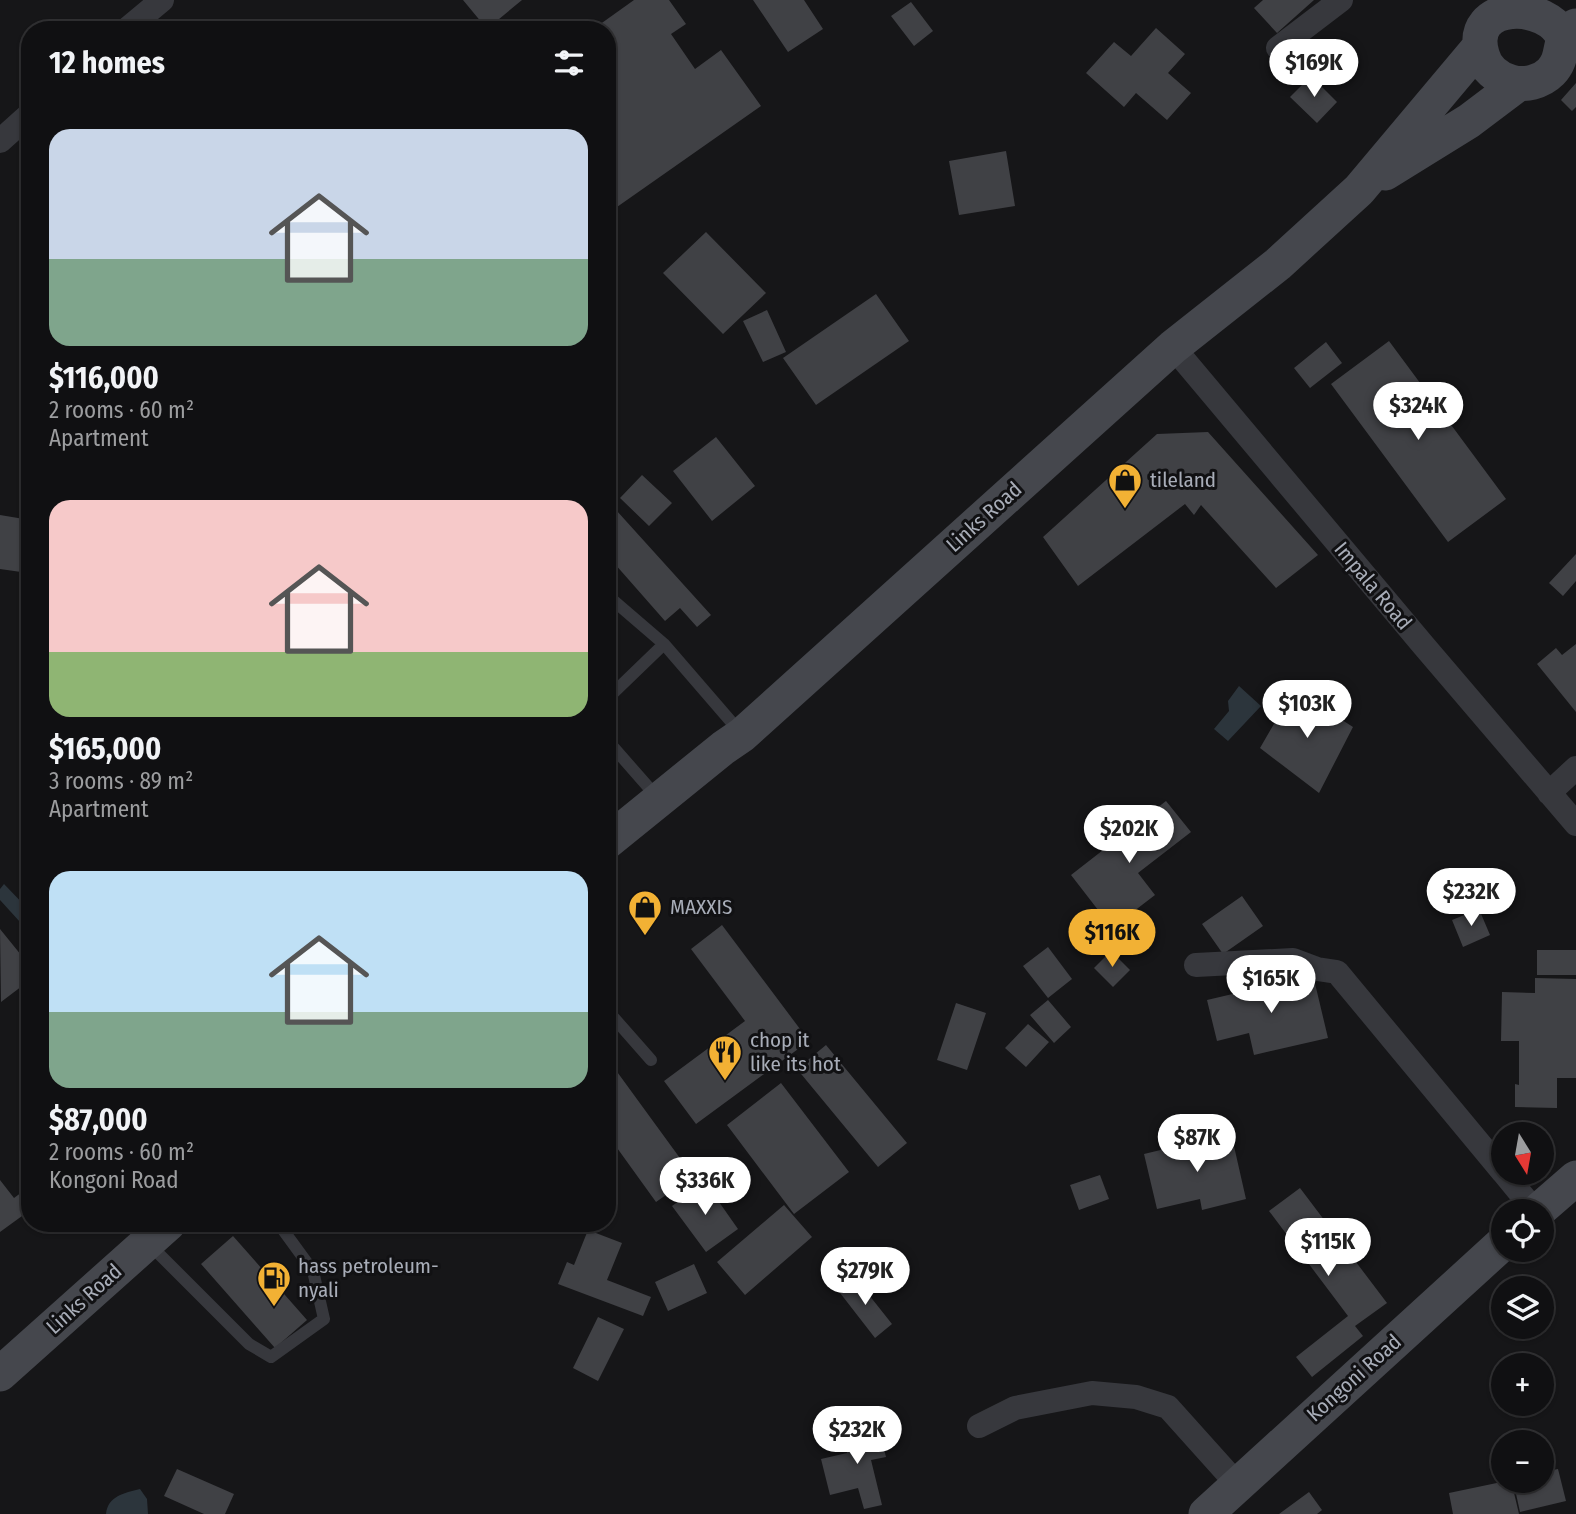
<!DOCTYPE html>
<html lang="en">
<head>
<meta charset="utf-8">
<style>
  :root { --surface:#101012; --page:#1e1e20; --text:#f1f3f6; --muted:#9c9d9f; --line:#303032; --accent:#f2b134 }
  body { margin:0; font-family:"Fira Sans Condensed",sans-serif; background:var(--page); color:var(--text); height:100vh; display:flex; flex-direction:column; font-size:26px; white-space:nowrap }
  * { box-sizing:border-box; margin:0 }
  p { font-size:23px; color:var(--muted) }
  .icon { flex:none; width:38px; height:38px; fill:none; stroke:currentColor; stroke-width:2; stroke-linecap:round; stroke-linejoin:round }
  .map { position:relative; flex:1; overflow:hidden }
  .side { position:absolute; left:21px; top:21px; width:595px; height:1211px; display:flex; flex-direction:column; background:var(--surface); border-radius:28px; box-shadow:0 2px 5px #0004,0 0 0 2px var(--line) }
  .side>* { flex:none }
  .needle { width:46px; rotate:169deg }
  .fabs { position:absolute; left:1491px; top:1122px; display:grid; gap:14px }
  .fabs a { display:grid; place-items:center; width:63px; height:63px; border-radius:50%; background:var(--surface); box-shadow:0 2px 5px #0004,0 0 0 2px var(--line); font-size:35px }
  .price { position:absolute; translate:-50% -60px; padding:0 16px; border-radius:24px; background:#fff; color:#222; font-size:23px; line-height:46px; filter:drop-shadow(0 2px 4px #0008) }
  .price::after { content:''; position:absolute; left:50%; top:42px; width:21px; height:16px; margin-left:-10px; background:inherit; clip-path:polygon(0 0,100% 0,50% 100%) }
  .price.on { background:var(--accent); color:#111 }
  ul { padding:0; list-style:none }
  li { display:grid; align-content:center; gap:14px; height:371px; padding:0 28px }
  li span { display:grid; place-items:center; height:217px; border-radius:21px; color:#555 }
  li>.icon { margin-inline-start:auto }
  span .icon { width:126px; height:126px; fill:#fffc; stroke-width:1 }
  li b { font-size:30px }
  h2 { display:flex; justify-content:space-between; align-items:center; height:84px; padding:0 28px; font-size:30px }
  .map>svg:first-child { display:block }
  .water { fill:#2c353c }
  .building { fill:#404145 }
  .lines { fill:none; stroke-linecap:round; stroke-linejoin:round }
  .lane { stroke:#37383d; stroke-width:12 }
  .street { stroke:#37383d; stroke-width:24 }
  .secondary { stroke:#45474d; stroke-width:35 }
  .labels { text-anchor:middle; stroke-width:6; stroke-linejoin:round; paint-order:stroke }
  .poi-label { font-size:21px; fill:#a8adb8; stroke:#111113; text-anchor:start }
  .street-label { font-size:21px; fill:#a8adb8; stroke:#111113 }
</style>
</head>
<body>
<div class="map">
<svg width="1576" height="1514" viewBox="0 0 1576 1514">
  <rect width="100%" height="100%" fill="#161618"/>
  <path class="water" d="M1239,686L1261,706L1228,741L1214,729L1229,711L1228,701Z
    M4,884L30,911V933L0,900V889Z
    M140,1489L147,1499L148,1514H106C108,1496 124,1493 140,1489Z"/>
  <path class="building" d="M463,0H522L487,29Z
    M634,0H669L686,24L671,34L695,69L721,50L761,106L607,214V30H592Z
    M753,0H804L823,29L788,52Z
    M1263,0H1314L1277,33L1254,8Z
    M911,2L933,31L914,46L891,16Z
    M1156,28L1185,54L1168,73L1191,93L1167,120L1136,93L1124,107L1086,73L1114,42L1131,56Z
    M1311,76L1337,102L1317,123L1290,97Z
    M1576,83V107L1572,111L1561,100Z
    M1006,151L1015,206L959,215L949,161Z
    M706,232L766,293L723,334L663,273Z
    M876,294L909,341L816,405L783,358Z
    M767,310L786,352L763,362L743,321Z
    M1389,341L1506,499L1448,542L1331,384Z
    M1326,342L1342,363L1310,388L1294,368Z
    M1208,432L1318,555L1276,588L1201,505L1194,515L1185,504L1078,586L1043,537L1157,434Z
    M716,437L755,486L712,521L673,471Z
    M642,475L672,503L649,526L620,498Z
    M607,500L711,615L697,627L680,608L665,621L607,555Z
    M0,515L30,520L28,573L0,569Z
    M1576,554V581L1563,596L1549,583Z
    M1576,644V712L1537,664L1556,648L1562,655Z
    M1294,689L1353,727L1319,793L1260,748Z
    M1166,801L1191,832L1138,873L1155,895L1112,928L1071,875Z
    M1242,896L1263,926L1223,954L1202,924Z
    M1479,909L1490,935L1463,947L1452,920Z
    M722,925L809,1041L696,1124L664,1081L745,1021L691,949Z
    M0,929L30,966V980L1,1002Z
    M1048,947L1072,979L1048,998L1023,966Z
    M1537,950H1576V975H1537Z
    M1111,951L1130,970L1113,987L1094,968Z
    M1313,975L1328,1038L1254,1055L1249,1033L1217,1041L1207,1000Z
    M1535,978L1576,979V1078H1557V1108L1515,1107V1084L1519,1085V1041H1501L1502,992L1535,993Z
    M1048,1000L1071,1027L1054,1043L1030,1015Z
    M956,1003L986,1013L967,1070L937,1060Z
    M1028,1024L1049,1042L1026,1067L1005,1048Z
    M826,1045L907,1143L878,1167L797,1069Z
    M607,1058L693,1176L656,1202L607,1134Z
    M781,1083L849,1172L794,1214L727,1125Z
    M1231,1133L1246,1199L1202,1210L1200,1199L1157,1209L1144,1154Z
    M1100,1175L1109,1199L1079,1210L1070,1185Z
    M0,1180L14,1198L30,1186V1223H34L30,1226L22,1216L0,1232Z
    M705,1182L738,1229L706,1252L672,1206Z
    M1300,1188L1387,1303L1355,1326L1363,1336L1312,1377L1296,1357L1348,1316L1269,1211Z
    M784,1205L812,1237L745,1295L717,1262Z
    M588,1230L622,1243L607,1280L651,1297L643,1316L558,1284L567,1262L574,1265Z
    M233,1236L307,1320L275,1348L201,1264Z
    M694,1264L707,1293L668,1311L655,1282Z
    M854,1276L892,1324L875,1338L837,1289Z
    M598,1317L624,1329L598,1381L573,1368Z
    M878,1425L886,1457L871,1460L882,1505L864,1509L858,1488L830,1495L821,1459L847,1453L843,1434Z
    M177,1469L234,1494L225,1514H204L164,1496Z
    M1558,1469L1566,1501L1520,1512L1513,1480H1542V1472Z
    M1511,1480L1519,1514H1453L1449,1493Z
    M1309,1492L1322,1510L1317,1514H1279Z"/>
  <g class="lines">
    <path class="lane" d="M607,595L664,644
      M607,699L664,644L740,732
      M607,740L657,797
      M607,1010L651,1060
      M150,1245L249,1344L271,1357L324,1319L313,1271L278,1223"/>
    <path class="street" d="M126,30L162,0
      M1278,48L1341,0
      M0,141L30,114
      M1173,347L1424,646L1576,824
      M1549,793L1576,768
      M1196,965L1293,960L1317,969L1337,972L1503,1172
      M1503,1172L1535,1211
      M979,1426L1015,1408L1092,1393L1136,1397L1168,1407L1238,1485"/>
    <path class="secondary" d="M1564,39C1549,0 1466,0 1482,54C1485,68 1497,78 1511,82C1525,86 1541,82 1551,72C1563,59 1559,48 1565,37C1567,33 1573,29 1576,26
      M1385,173L1469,121L1518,84
      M607,842L723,748L742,735L1173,347L1278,264L1359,190L1480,46
      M1538,1211L1576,1178
      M0,1374L169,1223
      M1206,1514L1503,1243"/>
  </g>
  <defs>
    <g id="shop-pin" transform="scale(1.75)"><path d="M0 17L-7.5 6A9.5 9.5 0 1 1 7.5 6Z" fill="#f2b134" stroke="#111113"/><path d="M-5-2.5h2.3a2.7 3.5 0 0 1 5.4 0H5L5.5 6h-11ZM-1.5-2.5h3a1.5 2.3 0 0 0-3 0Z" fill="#111"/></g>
    <g id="restaurant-pin" transform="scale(1.75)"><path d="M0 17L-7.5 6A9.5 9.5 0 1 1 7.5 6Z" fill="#f2b134" stroke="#111113"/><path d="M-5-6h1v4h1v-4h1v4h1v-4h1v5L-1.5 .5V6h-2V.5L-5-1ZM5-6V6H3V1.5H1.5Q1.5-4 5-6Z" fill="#111"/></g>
    <g id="fuel-pin" transform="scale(1.75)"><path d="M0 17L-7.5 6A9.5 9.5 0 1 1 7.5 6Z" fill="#f2b134" stroke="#111113"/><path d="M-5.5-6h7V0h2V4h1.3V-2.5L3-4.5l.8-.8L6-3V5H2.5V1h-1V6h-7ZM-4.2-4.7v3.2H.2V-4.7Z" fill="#111"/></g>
  </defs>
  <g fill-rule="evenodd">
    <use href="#shop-pin" x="1125" y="480"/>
    <use href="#shop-pin" x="645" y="907"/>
    <use href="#restaurant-pin" x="725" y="1052"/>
    <use href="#fuel-pin" x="274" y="1278"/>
  </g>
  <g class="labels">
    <g class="poi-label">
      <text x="1150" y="487">tileland</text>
      <text x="670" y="914">MAXXIS</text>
      <text x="750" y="1047">chop it<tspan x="750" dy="24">like its hot</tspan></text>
      <text x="298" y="1273">hass petroleum-<tspan x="298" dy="24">nyali</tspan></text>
    </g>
    <g class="street-label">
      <text transform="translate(984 517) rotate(-42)" y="7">Links Road</text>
      <text transform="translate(1373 586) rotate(50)" y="7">Impala Road</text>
      <text transform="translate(84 1299) rotate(-42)" y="7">Links Road</text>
      <text transform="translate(1354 1378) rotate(-42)" y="7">Kongoni Road</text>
    </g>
  </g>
</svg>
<div class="fabs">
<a><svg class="needle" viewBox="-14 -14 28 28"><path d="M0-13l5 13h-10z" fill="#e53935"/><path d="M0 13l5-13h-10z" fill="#9c9d9f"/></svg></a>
<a><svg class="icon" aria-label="locate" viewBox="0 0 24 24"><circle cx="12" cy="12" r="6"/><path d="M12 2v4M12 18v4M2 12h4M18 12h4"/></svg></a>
<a><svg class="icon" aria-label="layers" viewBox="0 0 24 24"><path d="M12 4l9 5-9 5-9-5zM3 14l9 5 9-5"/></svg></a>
<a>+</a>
<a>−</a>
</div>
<b class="price" style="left:1314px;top:99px">$169K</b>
<b class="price" style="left:1418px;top:442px">$324K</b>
<b class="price" style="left:1307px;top:740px">$103K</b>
<b class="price" style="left:1129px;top:865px">$202K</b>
<b class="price" style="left:1471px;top:928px">$232K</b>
<b class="price on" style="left:1112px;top:969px">$116K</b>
<b class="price" style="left:1271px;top:1015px">$165K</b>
<b class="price" style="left:1197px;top:1174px">$87K</b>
<b class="price" style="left:705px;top:1217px">$336K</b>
<b class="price" style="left:1328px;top:1278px">$115K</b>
<b class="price" style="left:865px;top:1307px">$279K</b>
<b class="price" style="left:857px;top:1466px">$232K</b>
<section class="side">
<h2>12 homes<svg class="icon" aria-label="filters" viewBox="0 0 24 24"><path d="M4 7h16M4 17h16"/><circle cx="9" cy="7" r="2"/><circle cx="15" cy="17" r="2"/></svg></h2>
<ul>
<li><span style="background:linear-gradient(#c9d6e8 60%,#7fa58c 0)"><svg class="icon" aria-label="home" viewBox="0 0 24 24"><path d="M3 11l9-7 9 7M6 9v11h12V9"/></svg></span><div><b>$116,000</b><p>2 rooms · 60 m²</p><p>Apartment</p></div></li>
<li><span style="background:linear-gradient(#f6c9c9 70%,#8fb573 0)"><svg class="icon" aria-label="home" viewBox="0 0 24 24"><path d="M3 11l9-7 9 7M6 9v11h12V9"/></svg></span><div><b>$165,000</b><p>3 rooms · 89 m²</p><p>Apartment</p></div></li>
<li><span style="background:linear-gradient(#bfe0f5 65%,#7fa58c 0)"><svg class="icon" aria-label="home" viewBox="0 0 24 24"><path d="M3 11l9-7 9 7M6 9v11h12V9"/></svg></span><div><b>$87,000</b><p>2 rooms · 60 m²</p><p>Kongoni Road</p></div></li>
</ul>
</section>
</div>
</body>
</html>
